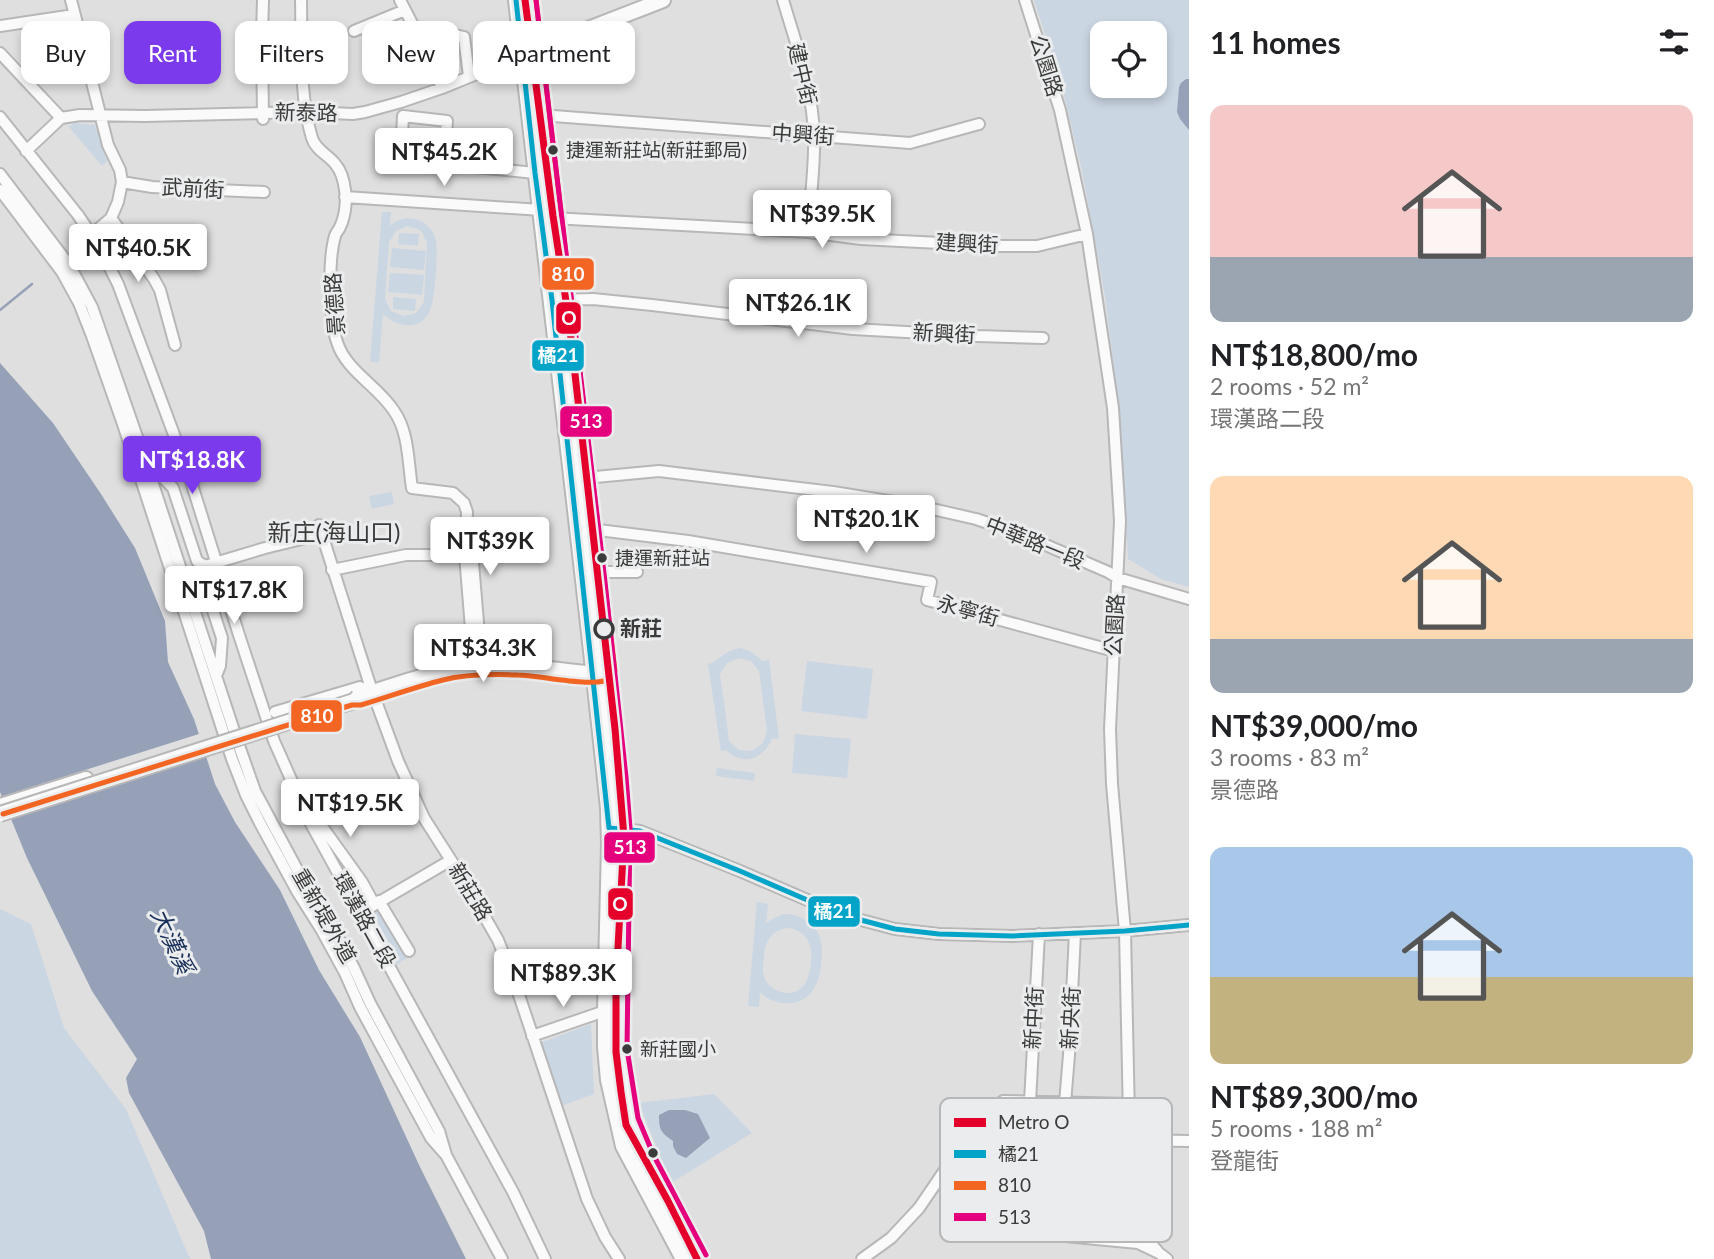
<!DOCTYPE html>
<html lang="en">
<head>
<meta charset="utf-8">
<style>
  :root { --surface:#fff; --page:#f6f6f6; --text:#202124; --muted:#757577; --accent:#7c3aed }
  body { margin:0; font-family:Lato,"Noto Sans TC",sans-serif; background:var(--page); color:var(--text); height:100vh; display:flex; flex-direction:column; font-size:26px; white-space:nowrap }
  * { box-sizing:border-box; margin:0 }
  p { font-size:23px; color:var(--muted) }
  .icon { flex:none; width:38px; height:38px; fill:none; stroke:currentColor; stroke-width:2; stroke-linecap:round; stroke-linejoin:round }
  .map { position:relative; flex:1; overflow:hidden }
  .details { display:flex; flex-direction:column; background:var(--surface); width:525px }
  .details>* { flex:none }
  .banner { position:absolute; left:21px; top:21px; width:665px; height:63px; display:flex; gap:14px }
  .tools { position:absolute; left:1090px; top:21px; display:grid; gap:14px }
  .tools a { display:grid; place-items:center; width:77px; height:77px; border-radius:14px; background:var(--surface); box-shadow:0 4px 10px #0003; font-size:35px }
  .price { position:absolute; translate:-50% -60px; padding:0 16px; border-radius:7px; background:#fff; color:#222; font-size:23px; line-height:46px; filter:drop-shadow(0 2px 4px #0008) }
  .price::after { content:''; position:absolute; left:50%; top:42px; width:21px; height:16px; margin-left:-10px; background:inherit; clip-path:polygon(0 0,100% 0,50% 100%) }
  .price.current { background:var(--accent); color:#fff }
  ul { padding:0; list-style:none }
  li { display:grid; align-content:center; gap:14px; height:371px; padding:0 21px }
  li span { display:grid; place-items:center; height:217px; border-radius:14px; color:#555 }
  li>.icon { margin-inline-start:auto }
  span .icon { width:126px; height:126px; fill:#fffc; stroke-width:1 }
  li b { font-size:30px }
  h2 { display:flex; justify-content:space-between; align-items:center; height:84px; padding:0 21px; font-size:30px }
  .chip { padding:0 24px; border-radius:14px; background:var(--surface); box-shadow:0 4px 10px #0003; font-size:24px; line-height:63px }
  .chip.current { background:var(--accent); color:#fff }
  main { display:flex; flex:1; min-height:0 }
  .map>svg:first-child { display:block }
  .green { fill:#cbd6e3; fill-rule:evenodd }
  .water { fill:#96a1b7 }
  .pier { fill:#dfdfdf }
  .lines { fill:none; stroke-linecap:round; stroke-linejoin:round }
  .stream { stroke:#96a1b7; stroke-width:2.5 }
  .minor-casing { stroke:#b7b7b7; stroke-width:14 }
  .major-casing { stroke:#b7b7b7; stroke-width:18 }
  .minor { stroke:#fafafa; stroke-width:10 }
  .major { stroke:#fafafa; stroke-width:14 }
  .major-bridge-casing { stroke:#b7b7b7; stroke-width:18; stroke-linecap:butt }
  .major-bridge { stroke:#fafafa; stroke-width:14 }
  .bus-1-casing { stroke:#ebeced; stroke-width:10 }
  .bus-2-casing { stroke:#ebeced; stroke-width:10 }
  .bus-3-casing { stroke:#ebeced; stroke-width:10 }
  .bus-1 { stroke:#03a4c7; stroke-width:5 }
  .bus-2 { stroke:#f26522; stroke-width:5 }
  .bus-3 { stroke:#e5007d; stroke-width:5 }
  .metro-1-casing { stroke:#ebeced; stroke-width:12 }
  .metro-1 { stroke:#e4002b; stroke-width:7 }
  .bus-dot { fill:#3b3b3b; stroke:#ebeced; stroke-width:2.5 }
  .stop-dot { fill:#ebeced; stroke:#3b3b3b; stroke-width:3.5 }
  .labels { text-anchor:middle; stroke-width:6; stroke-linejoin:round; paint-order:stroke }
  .bus-label { font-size:19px; fill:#3b3b3b; stroke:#ebeced; text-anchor:start }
  .street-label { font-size:21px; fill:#3b3b3b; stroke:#ebeced }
  .stop-label { font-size:21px; font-weight:bold; fill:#3b3b3b; stroke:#ebeced; text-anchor:start }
  .water-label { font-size:23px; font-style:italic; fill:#172e58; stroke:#ebeced }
  .quarter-label { font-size:24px; fill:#3b3b3b; stroke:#ebeced }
  .key { fill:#ebeced; stroke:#b6b7b8; stroke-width:2 }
  .key-label { font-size:19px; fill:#3b3b3b }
  .line-badge { stroke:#ebeced; stroke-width:2.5 }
  .badge-label { font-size:19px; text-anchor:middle; font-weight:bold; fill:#fff }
</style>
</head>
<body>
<main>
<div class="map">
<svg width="1189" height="1259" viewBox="0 0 1189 1259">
  <rect width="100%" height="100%" fill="#dfdfdf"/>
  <path class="green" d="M1034,0H1189V587L1161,579L1128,559L1119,409L1105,296L1082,171L1062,87ZM1102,33H1155V86H1102Z
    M74,123L95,125L107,161L102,166L69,127Z
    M382,212H391L390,226C397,219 406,217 415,219C424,221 432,228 435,237C439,247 435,303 429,313C418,332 395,326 383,314L379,362H370ZM407,226L418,229L422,232L427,243L424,302L416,313L404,316L391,311L385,299L389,242L396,231Z
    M399,233L419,234L418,246L398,244Z
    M392,248L426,251L424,270L390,267Z
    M390,273L424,275L422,295L388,292Z
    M393,297L416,299L415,311L393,309Z
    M392,492L394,504L372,509L369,496Z
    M740,648C750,650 755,654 762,661L769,660L779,738L772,739C763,759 743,767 726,750L721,751L708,664C719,662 722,651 740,648ZM739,658L751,661L759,671L767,731L763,743L752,751L739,750L729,741L720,674L727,663Z
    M807,661L873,669L867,719L801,711Z
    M795,734L851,739L847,778L792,773Z
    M717,768L755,773L754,781L716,776Z
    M757,902L768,904L766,923C772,920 779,914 786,914C791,914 798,916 802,918C823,929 823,944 821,965C819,986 809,1005 784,1003C774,1002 767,999 760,992L759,1007L748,1006ZM788,928C808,931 813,945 811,963C809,980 803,997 781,992C774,990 768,985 765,979C762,972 763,965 764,957C765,941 771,930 788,928Z
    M379,904L400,931L414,953L393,967L364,914Z
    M0,909L31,924L64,1028L126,1109L190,1259H0Z
    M591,1024L594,1094L559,1107L537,1044Z
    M714,1094L752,1133L671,1183L639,1103Z"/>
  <path class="water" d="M1186,79H1189V130L1180,119L1177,112L1179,87L1181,83Z
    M0,363L53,423L101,494L135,548L165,621L168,662L194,719L215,784L235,822L280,890L319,970L360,1037L420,1167L466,1259H211L204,1231L129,1093L126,1078L137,1059L92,991L27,858L0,792Z
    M669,1110H685L698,1114L710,1138L686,1158L677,1154L673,1146V1141C661,1132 659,1131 659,1115Z"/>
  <path class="pier" d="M202,733L209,755L0,801V797Z"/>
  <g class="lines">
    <path class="stream" d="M0,310L32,284"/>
    <g class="minor-casing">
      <path id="minor" d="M71,0L108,145L120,170L122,182L118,202L111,218L91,235
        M301,0C302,44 299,95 312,138C316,151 329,155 336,165C341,171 344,182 345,190C347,201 345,217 340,227C339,230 336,232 335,236C328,260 329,318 337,342C346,371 378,386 394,411C409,432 408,463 412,488L453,493L464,503L467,512L465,555L470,616L473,659L476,667
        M400,0L420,39L442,88
        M783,0C796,44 813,90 814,136C815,168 810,201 808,232
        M1025,0L1060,110L1087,234L1113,408L1120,521L1110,729L1112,784L1125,931L1130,1165C1132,1188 1133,1216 1145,1236C1149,1242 1155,1248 1159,1253
        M0,26L74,15
        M354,31L405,10
        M420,39L447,33L464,37L469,76
        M0,53L61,118
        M540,115L910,143L979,124
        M0,117L78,215L100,248L118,284L189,475L239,635L274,741L310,822L513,1192L545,1259
        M263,119L262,34L263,0
        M26,151L61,118L80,115L145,116L307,112L353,114L365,112L401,102L442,88L523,55
        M401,155L403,116L447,121L444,164
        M397,159L535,173
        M0,174L70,266L92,307L147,466L237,740L255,791L306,886L327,917L354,968L370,1003L439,1131L446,1155L502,1259
        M122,182L152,187L264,192
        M0,190L62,272L79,303L92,336L123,424L232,759L246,795L260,823L297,891L321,929L345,973L360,1007L431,1138L444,1153
        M345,197L541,210
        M111,218L154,279L160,290L175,345
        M552,218L808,232L861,239L999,246H1037L1087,234
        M555,300L593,299L652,305L853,329L977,336L1043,338
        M147,466L155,469L173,488L197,561L205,566
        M585,478L659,471L833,492L919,506L976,519L1018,533L1108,572L1118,578L1189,599
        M319,525L370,685L398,761L424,818L463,879L498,940L516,986L587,1199L605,1237L619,1259
        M590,529L688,541L931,582L927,600L1114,651
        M465,555L473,563L481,658L476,667
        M205,566L265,548L322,534
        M205,566L202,577L222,638L220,666L216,676
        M332,570L406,555H465
        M595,572H637
        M275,712L360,687L372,692
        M310,822L316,818L362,882L374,904
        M616,828L640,831L740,871L842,915L895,929L939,934L1013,936L1125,931L1189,925
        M379,901L409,951
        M369,908L451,860
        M532,1036L605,1011
        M1030,1102L1039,934
        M1065,1103L1069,1055L1075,933
        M1129,1140L1189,1141
        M949,1164L1023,1232L1138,1243L1159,1253L1167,1259
        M862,1259L891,1238L919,1208L949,1164L1003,1101L1128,1104"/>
    </g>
    <g class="major-casing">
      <path id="major" d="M516,0C546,269 580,538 608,808L609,844L605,1011V1047L608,1080L623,1146L683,1259
        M527,0C555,259 593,518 617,778L621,828L618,1050L623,1085L630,1121L645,1158L698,1259
        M524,54L663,0
        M358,697C394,685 431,672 468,667C510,663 552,669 593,674L601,673
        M0,806L86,779"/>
    </g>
    <use href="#minor" class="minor"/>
    <use href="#major" class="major"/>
    <g class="major-bridge-casing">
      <path id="major-bridge" d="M0,814L354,701L358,697"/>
    </g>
    <use href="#major-bridge" class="major-bridge"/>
    <g class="bus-1-casing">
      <path id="bus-1" d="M516,0L535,173L552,300L609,828L640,831L740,871L842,915L895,929L939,934L1013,936L1125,931L1189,925"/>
    </g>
    <g class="bus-2-casing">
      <path id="bus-2" d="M3,814L352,705H361C388,697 415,687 443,680C466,674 494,674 518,675C540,675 598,690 613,677L615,671C590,447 561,224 536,0"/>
    </g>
    <g class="bus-3-casing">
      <path id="bus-3" d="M536,0L605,582L626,777L630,828L627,1049L638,1118L653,1154L706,1255"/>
    </g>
    <use href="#bus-1" class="bus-1"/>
    <use href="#bus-2" class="bus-2"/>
    <use href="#bus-3" class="bus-3"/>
    <g class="metro-1-casing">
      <path id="metro-1" d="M525,0L553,216L569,321L615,729L624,837L616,984V1052L621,1092L626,1125L668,1201L697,1259"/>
    </g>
    <use href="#metro-1" class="metro-1"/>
  </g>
  <g class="bus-dot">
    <circle cx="553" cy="150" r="6"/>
    <circle cx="602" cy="558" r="6"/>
    <circle cx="627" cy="1049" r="6"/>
    <circle cx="653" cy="1153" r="6"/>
  </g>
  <circle class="stop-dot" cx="604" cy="629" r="9"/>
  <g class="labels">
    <g class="bus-label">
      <text x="566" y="157">捷運新莊站(新莊郵局)</text>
      <text x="615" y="565">捷運新莊站</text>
      <text x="640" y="1056">新莊國小</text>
    </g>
    <g class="street-label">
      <text transform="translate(1046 66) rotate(73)" y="7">公園路</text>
      <text transform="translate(802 74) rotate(77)" y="7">建中街</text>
      <text transform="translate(306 113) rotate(1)" y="7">新泰路</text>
      <text transform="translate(803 135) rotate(4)" y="7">中興街</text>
      <text transform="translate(193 189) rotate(3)" y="7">武前街</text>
      <text transform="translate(967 244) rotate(3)" y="7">建興街</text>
      <text transform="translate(335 304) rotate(-94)" y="7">景德路</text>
      <text transform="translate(944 334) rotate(3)" y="7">新興街</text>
      <text transform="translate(1035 543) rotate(22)" y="7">中華路一段</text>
      <text transform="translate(968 611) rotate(16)" y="7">永寧街</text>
      <text transform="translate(1115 625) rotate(-87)" y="7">公園路</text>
      <text transform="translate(470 892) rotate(59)" y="7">新莊路</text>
      <text transform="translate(324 916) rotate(60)" y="7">重新堤外道</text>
      <text transform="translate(364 920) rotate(61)" y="7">環漢路二段</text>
      <text transform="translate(1034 1018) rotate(-87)" y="7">新中街</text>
      <text transform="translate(1071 1018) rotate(-87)" y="7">新央街</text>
    </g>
    <g class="stop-label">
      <text x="620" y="636">新莊</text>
    </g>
    <g class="water-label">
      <text transform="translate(172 941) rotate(65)" y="8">大漢溪</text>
    </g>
    <g class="quarter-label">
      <text x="334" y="541">新庄(海山口)</text>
    </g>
  </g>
  <rect x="940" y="1098" width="232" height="144" rx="10" class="key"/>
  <rect x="954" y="1118" width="32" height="9" fill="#e4002b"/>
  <rect x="954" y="1150" width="32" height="8" fill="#03a4c7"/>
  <rect x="954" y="1181" width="32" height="9" fill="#f26522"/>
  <rect x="954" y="1213" width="32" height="8" fill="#e5007d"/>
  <g class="key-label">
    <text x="998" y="1129">Metro O</text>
    <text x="998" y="1161">橘21</text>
    <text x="998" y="1192">810</text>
    <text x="998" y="1224">513</text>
  </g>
  <g class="line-badge">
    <rect x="541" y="257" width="54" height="34" rx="7" fill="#f26522"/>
    <rect x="555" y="301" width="27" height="34" rx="7" fill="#e4002b"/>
    <rect x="531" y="339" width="54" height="33" rx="7" fill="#03a4c7"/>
    <rect x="559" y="405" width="54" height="33" rx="7" fill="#e5007d"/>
    <rect x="290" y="699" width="53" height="34" rx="7" fill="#f26522"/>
    <rect x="603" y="831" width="53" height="33" rx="7" fill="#e5007d"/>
    <rect x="607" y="887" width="27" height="34" rx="7" fill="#e4002b"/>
    <rect x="807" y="895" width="54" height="33" rx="7" fill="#03a4c7"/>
  </g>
  <g class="badge-label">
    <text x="568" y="281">810</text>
    <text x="569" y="325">O</text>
    <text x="558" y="362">橘21</text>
    <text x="586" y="428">513</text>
    <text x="317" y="723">810</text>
    <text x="630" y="854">513</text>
    <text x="620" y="911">O</text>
    <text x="834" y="918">橘21</text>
  </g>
</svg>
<div class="tools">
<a><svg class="icon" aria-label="locate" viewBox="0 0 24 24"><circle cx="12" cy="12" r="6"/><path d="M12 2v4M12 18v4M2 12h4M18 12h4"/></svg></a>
</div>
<b class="price" style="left:444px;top:188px">NT$45.2K</b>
<b class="price" style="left:822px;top:250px">NT$39.5K</b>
<b class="price" style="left:138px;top:284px">NT$40.5K</b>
<b class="price" style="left:798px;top:339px">NT$26.1K</b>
<b class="price current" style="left:192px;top:496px">NT$18.8K</b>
<b class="price" style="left:866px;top:555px">NT$20.1K</b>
<b class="price" style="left:490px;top:577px">NT$39K</b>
<b class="price" style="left:234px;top:626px">NT$17.8K</b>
<b class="price" style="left:483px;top:684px">NT$34.3K</b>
<b class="price" style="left:350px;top:839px">NT$19.5K</b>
<b class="price" style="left:563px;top:1009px">NT$89.3K</b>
<div class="banner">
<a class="chip">Buy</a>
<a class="chip current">Rent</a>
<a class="chip">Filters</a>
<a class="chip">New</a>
<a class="chip">Apartment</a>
</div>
</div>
<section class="details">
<h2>11 homes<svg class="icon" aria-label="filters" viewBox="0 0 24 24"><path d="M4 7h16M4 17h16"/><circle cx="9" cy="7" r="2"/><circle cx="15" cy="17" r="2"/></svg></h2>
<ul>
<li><span style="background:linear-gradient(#f6c9c9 70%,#9aa5b1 0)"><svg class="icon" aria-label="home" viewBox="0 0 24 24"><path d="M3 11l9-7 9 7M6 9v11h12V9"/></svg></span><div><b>NT$18,800/mo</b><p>2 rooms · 52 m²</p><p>環漢路二段</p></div></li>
<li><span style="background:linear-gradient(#ffd9b3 75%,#9aa5b1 0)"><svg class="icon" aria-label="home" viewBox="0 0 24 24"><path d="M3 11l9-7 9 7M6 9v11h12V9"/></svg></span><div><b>NT$39,000/mo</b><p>3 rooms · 83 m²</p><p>景德路</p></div></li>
<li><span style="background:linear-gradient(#a9c7e8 60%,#c2b280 0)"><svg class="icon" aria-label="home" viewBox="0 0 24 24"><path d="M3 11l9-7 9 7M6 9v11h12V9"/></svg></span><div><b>NT$89,300/mo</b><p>5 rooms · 188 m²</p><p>登龍街</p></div></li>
</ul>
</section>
</main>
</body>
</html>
